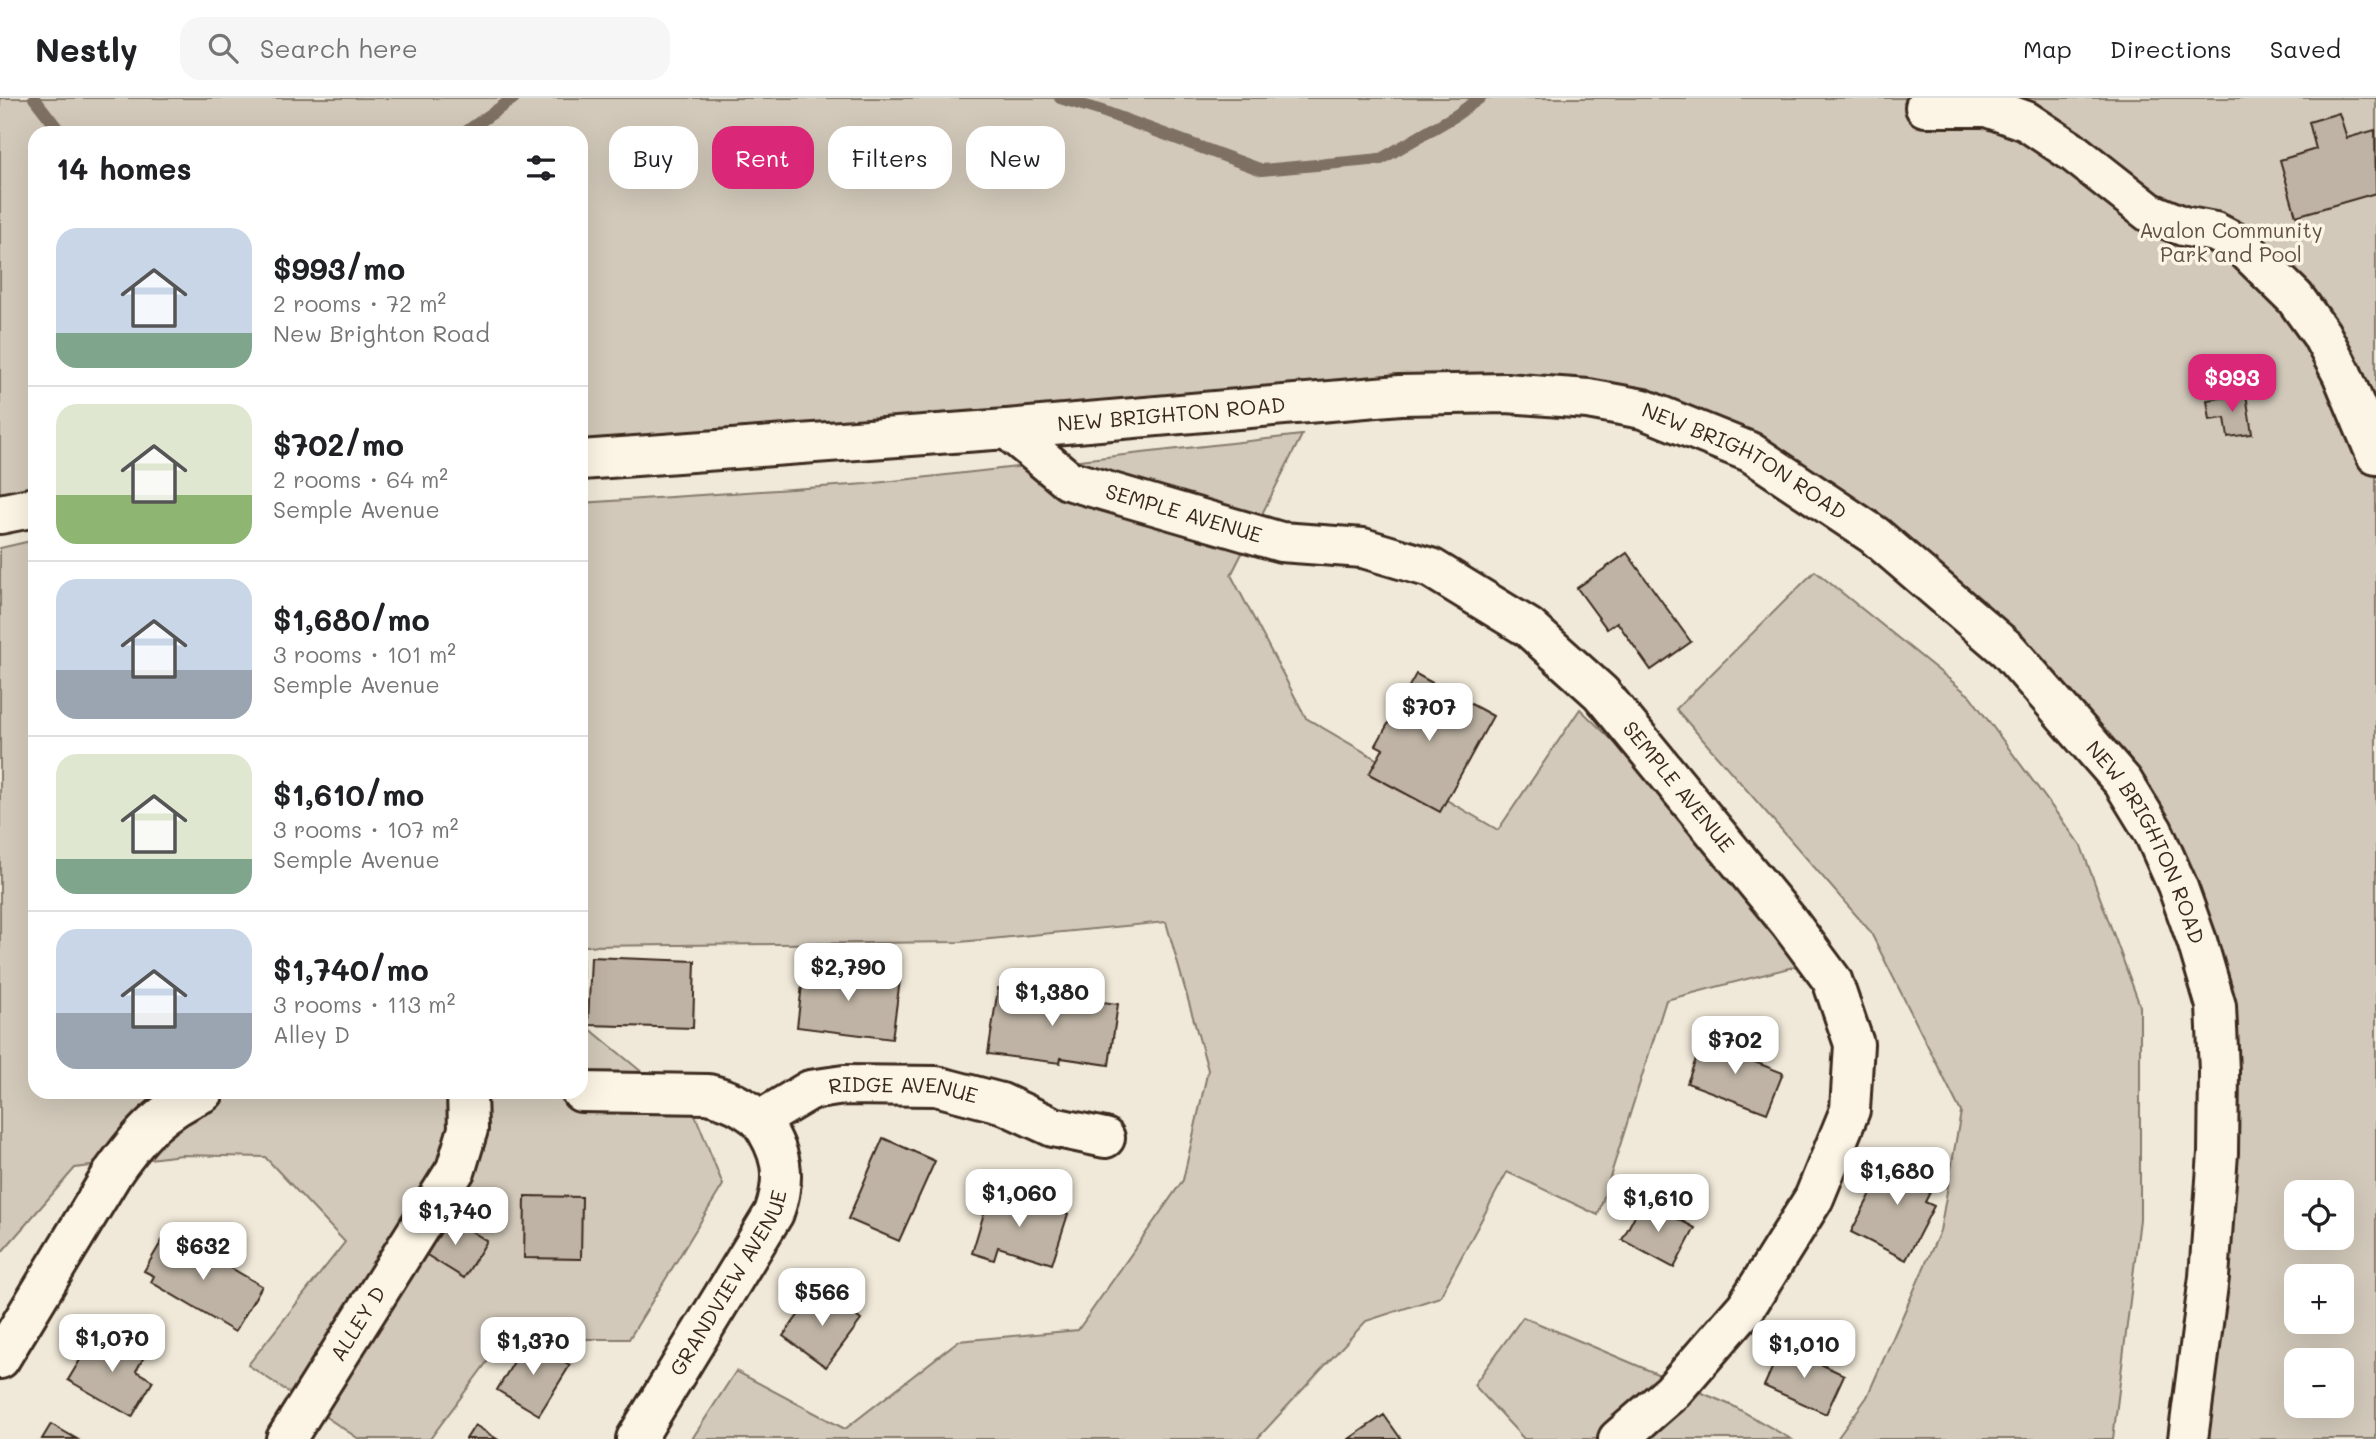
<!DOCTYPE html>
<html lang="en">
<head>
<meta charset="utf-8">
<style>
  :root { --surface:#fff; --page:#f6f6f6; --text:#202124; --muted:#757577; --line:#e0e0e0; --accent:#db2777 }
  body { margin:0; font-family:Mali,sans-serif; background:var(--page); color:var(--text); height:100vh; display:flex; flex-direction:column; font-size:26px; white-space:nowrap }
  * { box-sizing:border-box; margin:0 }
  p { font-size:23px; color:var(--muted) }
  .icon { flex:none; width:38px; height:38px; fill:none; stroke:currentColor; stroke-width:2; stroke-linecap:round; stroke-linejoin:round }
  .map { position:relative; flex:1; overflow:hidden }
  .side { position:absolute; left:28px; top:28px; width:560px; height:973px; display:flex; flex-direction:column; background:var(--surface); border-radius:21px; box-shadow:0 7px 28px #0002 }
  .side>* { flex:none }
  .hud { position:absolute; left:609px; top:28px; width:665px; height:63px; display:flex; gap:14px }
  .controls { position:absolute; left:2284px; top:1082px; display:grid; gap:14px }
  .controls a { display:grid; place-items:center; width:70px; height:70px; border-radius:14px; background:var(--surface); box-shadow:0 7px 28px #0002; font-size:35px }
  .price { position:absolute; translate:-50% -60px; padding:0 16px; border-radius:14px; background:#fff; color:#222; font-size:23px; line-height:46px; filter:drop-shadow(0 2px 4px #0008) }
  .price::after { content:''; position:absolute; left:50%; top:42px; width:21px; height:16px; margin-left:-10px; background:inherit; clip-path:polygon(0 0,100% 0,50% 100%) }
  .price.on { background:var(--accent); color:#fff }
  ul { padding:0; list-style:none }
  li { display:flex; align-items:center; gap:21px; height:175px; padding:0 28px }
  li+li { border-top:2px solid var(--line) }
  li span { display:grid; place-items:center; flex:none; width:196px; height:140px; border-radius:21px; color:#555 }
  li>.icon { margin-inline-start:auto }
  span .icon { width:84px; height:84px; fill:#fffc; stroke-width:1 }
  li b { font-size:30px }
  h2 { display:flex; justify-content:space-between; align-items:center; height:84px; padding:0 28px; font-size:30px }
  .pill { padding:0 24px; border-radius:21px; background:var(--surface); box-shadow:0 7px 28px #0002; font-size:24px; line-height:63px }
  .pill.on { background:var(--accent); color:#fff }
  header { display:flex; align-items:center; gap:42px; box-sizing:border-box; height:98px; padding:0 35px; background:var(--surface); border-bottom:2px solid var(--line) }
  header strong { font-size:33px }
  nav { display:flex; gap:38px; margin-inline-start:auto; font-size:24px }
  .search { width:490px; height:63px; background:var(--page); display:flex; align-items:center; gap:18px; box-sizing:border-box; padding:0 24px; border-radius:21px; color:var(--muted); font-size:26px }
  .map>svg:first-child { display:block }
  .green { fill:#d2c9ba; stroke:#867a6c; stroke-width:2; fill-rule:evenodd }
  .lines { fill:none; stroke-linecap:round; stroke-linejoin:round }
  .stream { stroke:#7e7163; stroke-width:12 }
  .building { fill:#beb3a4; stroke:#3b2a1e; stroke-width:2 }
  .minor-casing { stroke:#3b2a1e; stroke-width:44 }
  .minor { stroke:#fcf5e5; stroke-width:38 }
  .labels { text-anchor:middle; stroke-width:7; stroke-linejoin:round; paint-order:stroke }
  .park-label { font-size:21px; fill:#615245; stroke:#fcf5e5 }
  .street-label { font-size:21px; fill:#3b2a1e; stroke:#fcf5e5 }
</style>
</head>
<body>
<header>
<strong>Nestly</strong>
<div class="search"><svg class="icon" aria-label="search" viewBox="0 0 24 24"><circle cx="10" cy="10" r="6"/><path d="M15 15l6 6"/></svg>Search here</div>
<nav><a>Map</a><a>Directions</a><a>Saved</a></nav>
</header>
<div class="map">
<svg width="2376" height="1341" viewBox="0 0 2376 1341">
  <rect width="100%" height="100%" fill="#f0e9d9"/>
  <filter id="ink" filterUnits="userSpaceOnUse"><feTurbulence type="fractalNoise" baseFrequency=".0143" numOctaves="2"/><feDisplacementMap in="SourceGraphic" scale="14" xChannelSelector="R" yChannelSelector="G"/><feConvolveMatrix kernelMatrix="1 2 1 2 8 2 1 2 1" color-interpolation-filters="sRGB"/></filter>
  <g filter="url(#ink)">
    <path class="green" d="M0,0H2376V1341H2188L2209,1179L2197,843L2077,630L1795,383L1588,301L581,362V35H35V409L0,416ZM2296,1094H2342V1139H2296ZM2296,1178H2342V1223H2296ZM2296,1262H2342V1307H2296Z
      M1302,337L1231,477L1306,620L1498,732L1580,611L1694,721L1768,823L1797,868L1666,902L1598,1117L1507,1074L1440,1199L1366,1223L1257,1341H692L736,1273L845,1331L958,1243L1078,1232L1183,1082L1208,972L1166,824L960,844L582,848L584,926L696,1019L723,1087L629,1241H504L430,1341H359L248,1267L345,1144L265,1059L182,1057L75,1070L0,1156V450L35,442V994H581V405L866,386Z
      M1815,473L1970,598L2081,748L2140,908V1121L2113,1341H1837L1867,1299L1940,1133L1961,1014L1870,833L1676,611Z
      M1523,1219L1733,1308L1791,1341H1524L1474,1287Z"/>
    <g class="lines">
      <path class="stream" d="M34,0L61,35
        M1060,0L1102,13L1262,72L1381,61L1455,18L1480,0
        M464,35L514,0"/>
    </g>
    <path class="building" d="M2339,15L2347,40L2375,32L2376,95L2296,118L2280,62L2316,51L2309,24Z
      M2246,296L2252,336L2228,339L2225,320L2210,322L2207,302Z
      M1627,455L1691,544L1651,572L1617,524L1607,531L1577,490Z
      M1416,576L1493,618L1440,714L1369,676L1383,651L1376,647Z
      M591,859L695,863L693,930L588,927Z
      M804,870L900,882L892,941L797,929Z
      M998,890L1118,906L1109,967L1061,960L1060,965L988,956Z
      M1722,940L1756,953L1752,963L1783,975L1767,1015L1687,985L1701,948L1717,954Z
      M883,1040L935,1063L899,1143L848,1121Z
      M1892,1055L1938,1079L1925,1104L1934,1108L1906,1162L1851,1134Z
      M991,1092L1068,1116L1052,1166L998,1149L994,1162L972,1155Z
      M525,1098L582,1099L581,1161L524,1160Z
      M1643,1102L1695,1130L1674,1170L1622,1142Z
      M446,1117L487,1143L464,1180L422,1154Z
      M166,1136L176,1143L178,1139L262,1188L235,1234L151,1184L154,1178L144,1173Z
      M818,1190L861,1222L826,1269L783,1238Z
      M98,1232L144,1259L136,1273L153,1283L132,1319L68,1282Z
      M527,1242L570,1267L539,1317L497,1292Z
      M1782,1248L1844,1277L1826,1316L1764,1288Z
      M1384,1317L1401,1341H1349Z
      M51,1326L77,1341H42Z
      M475,1327L497,1341H466Z"/>
    <g class="lines">
      <g class="minor-casing">
        <g id="minor">
          <path d="M1925,9H1987L2026,23L2074,55L2149,114L2183,128L2215,134L2242,148L2295,200L2321,236L2342,276L2376,357"/>
          <path id="s1" d="M1007,331L1068,382L1281,444L1363,450L1431,470L1529,530L1601,595L1789,824L1832,882L1854,946L1850,1012L1814,1100L1746,1209L1672,1294L1618,1341"/>
          <path id="s2" d="M581,362L1007,331L1400,297L1506,295L1588,301L1643,311L1750,354L1874,437L2008,552L2123,684L2153,733L2177,787L2197,843L2216,908L2219,973L2218,1055L2209,1179L2188,1341"/>
          <path d="M0,416L35,409"/>
          <path id="s3" d="M581,994L708,996C729,1001 743,1008 760,1022L810,992L844,987L936,988L1001,1005L1053,1029L1105,1040"/>
          <path d="M0,1261L114,1073C140,1036 162,1012 204,994"/>
          <path id="s4" d="M286,1341L456,1071L468,1031L467,994"/>
          <path id="s5" d="M636,1341L774,1115C787,1078 782,1054 760,1022"/>
        </g>
      </g>
      <use href="#minor" class="minor"/>
    </g>
  </g>
  <g class="labels">
    <g class="park-label">
      <text x="2231" y="140">Avalon Community<tspan x="2231" dy="24">Park and Pool</tspan></text>
    </g>
    <g class="street-label">
      <text dy="7" stroke="none"><textPath href="#s2" startOffset="592">NEW BRIGHTON ROAD</textPath></text>
      <text dy="7" stroke="none"><textPath href="#s2" startOffset="1180">NEW BRIGHTON ROAD</textPath></text>
      <text dy="7" stroke="none"><textPath href="#s1" startOffset="200">SEMPLE AVENUE</textPath></text>
      <text dy="7" stroke="none"><textPath href="#s1" startOffset="788">SEMPLE AVENUE</textPath></text>
      <text dy="7" stroke="none"><textPath href="#s2" startOffset="1746">NEW BRIGHTON ROAD</textPath></text>
      <text dy="7" stroke="none"><textPath href="#s3" startOffset="338">RIDGE AVENUE</textPath></text>
      <text dy="7" stroke="none"><textPath href="#s5" startOffset="182">GRANDVIEW AVENUE</textPath></text>
      <text dy="7" stroke="none"><textPath href="#s4" startOffset="136">ALLEY D</textPath></text>
    </g>
  </g>
</svg>
<div class="controls">
<a><svg class="icon" aria-label="locate" viewBox="0 0 24 24"><circle cx="12" cy="12" r="6"/><path d="M12 2v4M12 18v4M2 12h4M18 12h4"/></svg></a>
<a>+</a>
<a>−</a>
</div>
<b class="price on" style="left:2232px;top:316px">$993</b>
<b class="price" style="left:1429px;top:645px">$707</b>
<b class="price" style="left:848px;top:905px">$2,790</b>
<b class="price" style="left:1052px;top:930px">$1,380</b>
<b class="price" style="left:1735px;top:978px">$702</b>
<b class="price" style="left:1897px;top:1109px">$1,680</b>
<b class="price" style="left:1019px;top:1131px">$1,060</b>
<b class="price" style="left:1658px;top:1136px">$1,610</b>
<b class="price" style="left:455px;top:1149px">$1,740</b>
<b class="price" style="left:203px;top:1184px">$632</b>
<b class="price" style="left:822px;top:1230px">$566</b>
<b class="price" style="left:112px;top:1276px">$1,070</b>
<b class="price" style="left:533px;top:1279px">$1,370</b>
<b class="price" style="left:1804px;top:1282px">$1,010</b>
<div class="hud">
<a class="pill">Buy</a>
<a class="pill on">Rent</a>
<a class="pill">Filters</a>
<a class="pill">New</a>
</div>
<section class="side">
<h2>14 homes<svg class="icon" aria-label="filters" viewBox="0 0 24 24"><path d="M4 7h16M4 17h16"/><circle cx="9" cy="7" r="2"/><circle cx="15" cy="17" r="2"/></svg></h2>
<ul>
<li><span style="background:linear-gradient(#c9d6e8 75%,#7fa58c 0)"><svg class="icon" aria-label="home" viewBox="0 0 24 24"><path d="M3 11l9-7 9 7M6 9v11h12V9"/></svg></span><div><b>$993/mo</b><p>2 rooms · 72 m²</p><p>New Brighton Road</p></div></li>
<li><span style="background:linear-gradient(#dfe7d0 65%,#8fb573 0)"><svg class="icon" aria-label="home" viewBox="0 0 24 24"><path d="M3 11l9-7 9 7M6 9v11h12V9"/></svg></span><div><b>$702/mo</b><p>2 rooms · 64 m²</p><p>Semple Avenue</p></div></li>
<li><span style="background:linear-gradient(#c9d6e8 65%,#9aa5b1 0)"><svg class="icon" aria-label="home" viewBox="0 0 24 24"><path d="M3 11l9-7 9 7M6 9v11h12V9"/></svg></span><div><b>$1,680/mo</b><p>3 rooms · 101 m²</p><p>Semple Avenue</p></div></li>
<li><span style="background:linear-gradient(#dfe7d0 75%,#7fa58c 0)"><svg class="icon" aria-label="home" viewBox="0 0 24 24"><path d="M3 11l9-7 9 7M6 9v11h12V9"/></svg></span><div><b>$1,610/mo</b><p>3 rooms · 107 m²</p><p>Semple Avenue</p></div></li>
<li><span style="background:linear-gradient(#c9d6e8 60%,#9aa5b1 0)"><svg class="icon" aria-label="home" viewBox="0 0 24 24"><path d="M3 11l9-7 9 7M6 9v11h12V9"/></svg></span><div><b>$1,740/mo</b><p>3 rooms · 113 m²</p><p>Alley D</p></div></li>
</ul>
</section>
</div>
</body>
</html>
